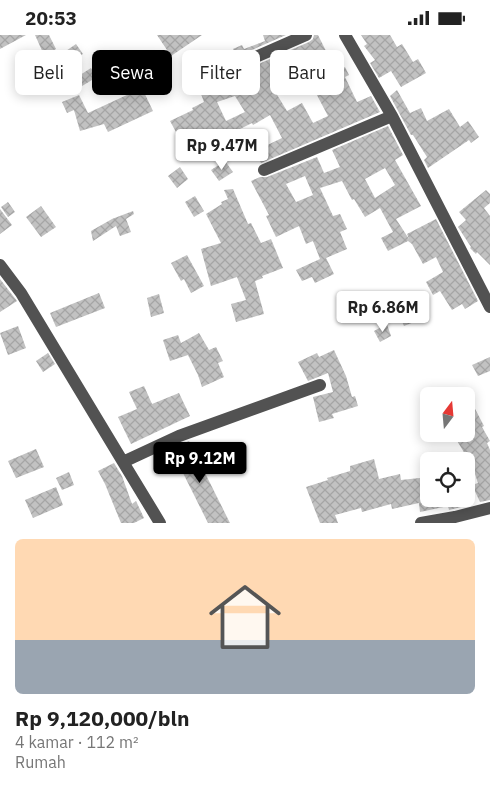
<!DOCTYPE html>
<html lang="id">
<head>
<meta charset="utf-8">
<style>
  :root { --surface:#fff; --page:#f2f2f2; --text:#222; --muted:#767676; --accent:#000 }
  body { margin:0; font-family:"IBM Plex Sans",sans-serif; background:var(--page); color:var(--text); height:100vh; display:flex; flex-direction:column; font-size:19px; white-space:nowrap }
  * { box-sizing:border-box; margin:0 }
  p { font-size:16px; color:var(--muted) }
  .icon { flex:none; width:28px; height:28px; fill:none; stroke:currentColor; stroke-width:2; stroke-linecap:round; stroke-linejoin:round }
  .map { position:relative; height:488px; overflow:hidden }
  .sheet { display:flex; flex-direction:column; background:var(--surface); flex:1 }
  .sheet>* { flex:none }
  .guide { position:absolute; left:15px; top:15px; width:460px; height:45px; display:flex; gap:10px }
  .needle { width:32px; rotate:16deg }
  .tools { position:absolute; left:420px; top:352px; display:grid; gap:10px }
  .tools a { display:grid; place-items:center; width:55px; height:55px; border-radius:8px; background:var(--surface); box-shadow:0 2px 12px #0003; font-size:25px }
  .price { position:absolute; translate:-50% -42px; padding:0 11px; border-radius:5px; background:#fff; color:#222; font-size:16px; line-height:32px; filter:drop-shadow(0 1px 2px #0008) }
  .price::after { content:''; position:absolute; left:50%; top:30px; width:15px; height:11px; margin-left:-8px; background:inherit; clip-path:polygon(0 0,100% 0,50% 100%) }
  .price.on { background:var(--accent); color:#fff }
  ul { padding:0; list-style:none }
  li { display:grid; align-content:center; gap:10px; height:265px; padding:0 15px }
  li span { display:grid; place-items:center; height:155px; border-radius:8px; color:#555 }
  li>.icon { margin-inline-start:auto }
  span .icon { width:90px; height:90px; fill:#fffc; stroke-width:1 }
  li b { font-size:21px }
  .pill { padding:0 18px; border-radius:8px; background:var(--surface); box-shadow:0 2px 12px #0003; font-size:18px; line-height:45px }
  .pill.on { background:var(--accent); color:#fff }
  .status { display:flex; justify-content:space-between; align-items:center; height:35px; padding:0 25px; background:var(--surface); direction:ltr }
  .status svg { height:14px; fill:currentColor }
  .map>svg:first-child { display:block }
  .building { fill:url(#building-cross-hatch); fill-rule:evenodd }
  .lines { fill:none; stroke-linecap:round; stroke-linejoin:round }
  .minor { stroke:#525252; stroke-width:12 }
</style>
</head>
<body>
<div class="status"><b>20:53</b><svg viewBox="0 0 49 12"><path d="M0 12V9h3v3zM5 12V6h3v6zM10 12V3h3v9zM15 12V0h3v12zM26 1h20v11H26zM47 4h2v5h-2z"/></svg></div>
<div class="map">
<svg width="490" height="488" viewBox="0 0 490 488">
  <defs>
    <pattern id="building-cross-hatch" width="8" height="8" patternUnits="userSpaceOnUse" patternTransform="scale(1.25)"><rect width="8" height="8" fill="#c2c2c2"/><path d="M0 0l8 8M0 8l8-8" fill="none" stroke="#a5a5a5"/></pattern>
  </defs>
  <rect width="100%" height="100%" fill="#fff"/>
  <path class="building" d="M0,0H26L0,14Z
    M35,0H49L56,14L44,20Z
    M157,0H202L171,21Z
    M263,0H286L245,18L241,25L245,32H252L309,7L313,4L314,0H318L328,20L326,21L334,38L345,32L349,40L345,42L357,67L371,61L380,77L261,128L255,116L282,103L270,80L253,90L252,88L222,103L220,98L187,117L170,86L193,75L192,73L204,67L198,51L189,55L182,39L195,33L192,28L202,24L214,52L232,47L222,25L236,19L233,14L242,10L244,14L265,6ZM301,30L328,81L313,88L302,68L287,76L276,58L280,56L276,41ZM235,61L245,77L226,86L217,67Z
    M361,0H390L397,12L402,9L413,27L418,24L426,38L401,52L391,36L379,43L370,28L375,25L364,11L367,9Z
    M76,9L83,19L69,28L63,18Z
    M91,33L97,42L82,51L77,42Z
    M142,53L153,76L108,97L104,89L80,96L74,75L67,78L62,67L79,60L88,78Z
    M397,55L410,78L421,73L427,86L449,74L460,92L468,86L479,102L471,108L469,105L428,133L424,125L427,122L413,100H411L390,61Z
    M388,91L403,120L395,125L421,171L396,184L409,204L407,199L436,184L478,266L465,274L462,269L452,275L440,256L433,260L426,247L443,237L436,222L423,229L412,209L408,206L388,216L381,203L393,197L380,173L365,182L354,164L352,165L342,146L320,153L333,181L340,179L347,194L340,197L347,214L326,223L334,239L315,248L312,242L302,246L296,235L320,224L313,206L306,209L299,191L276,202L266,181L269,180L251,146L260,142H267L317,122L324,138L340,132L332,115ZM385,133L395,150L375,163L365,144ZM305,141L313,160L296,167L286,149Z
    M225,126L233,137L219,146L211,135Z
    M180,132L188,144L177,153L168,141Z
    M233,154L248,189L251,188L261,208L271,204L283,233L262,241L263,243L255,246L264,279L236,287L231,269L246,265L237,242L211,251L201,214L221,208L206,179L222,169L221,167L228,164L224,155Z
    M486,155L490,159V168L484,173L490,181V230L477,217L476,219L470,213L471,212L458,192L466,185L459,177Z
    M195,161L204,176L194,182L185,167Z
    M8,167L15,177L8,182L1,172Z
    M41,171L56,192L41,202L26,182Z
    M0,174L12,190L0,199Z
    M133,176L134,179L126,184L131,197L120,201L116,191L93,206L91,196L112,184Z
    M187,220L204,251L191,258L184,244L181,246L171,228Z
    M0,244L17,266L0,277Z
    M99,258L105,273L56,292L50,278Z
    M159,259L164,278L151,282L147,263Z
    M357,266L361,279L351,283L347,270Z
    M419,272L424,283L404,291L399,280Z
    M387,289L391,301L380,307L374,296Z
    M18,291L26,313L8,320L0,298Z
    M199,298L209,315L216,312L223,326L218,328L224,342L202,352L198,340L188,320L170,326L163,305L178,300L181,308Z
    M334,315L346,341L352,362L355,361L358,371L332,379L334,383L319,387L313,362L333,357L328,338L308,346L298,327L317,318L319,322Z
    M48,318L55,329L43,337L36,326Z
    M490,322V336L478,341L472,330Z
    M144,351L152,369L179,358L190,381L131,409L118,382L137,374L129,357Z
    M473,370L484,391L482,392L490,406L487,408L490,415V465L480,467L472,450L478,448L473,433L466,435V426H450L449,424L465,419L453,399H466V373Z
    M189,406L230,488H208L171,414Z
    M36,414L44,432L16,443L8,426Z
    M374,424L379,444L400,439L401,445L429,442V464H463L465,471L449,475L448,471L420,477L419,468L392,474L391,469L362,477L361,473L335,480L338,488H320L306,452L328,445L327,443L350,436V431Z
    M114,428L122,441L132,469L136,466L144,483L134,488H121L105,449L98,436Z
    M69,437L74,450L62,455L56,443Z
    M56,452L63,470L33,483L25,465Z"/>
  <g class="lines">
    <path class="minor" d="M345,0L392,81L490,272
      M249,25L306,0
      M264,135L392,81
      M0,230L21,258L123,427
      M160,488L123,427L179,401L320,350
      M421,488L455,482L490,473"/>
  </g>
</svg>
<div class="tools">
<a><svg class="needle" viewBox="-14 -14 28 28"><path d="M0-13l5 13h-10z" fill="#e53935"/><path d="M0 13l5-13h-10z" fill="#767676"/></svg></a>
<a><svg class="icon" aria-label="locate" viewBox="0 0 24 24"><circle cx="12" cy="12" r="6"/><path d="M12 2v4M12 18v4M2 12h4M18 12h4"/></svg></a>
</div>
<b class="price" style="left:222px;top:136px">Rp 9.47M</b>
<b class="price" style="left:383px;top:298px">Rp 6.86M</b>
<b class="price on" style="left:200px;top:449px">Rp 9.12M</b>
<div class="guide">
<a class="pill">Beli</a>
<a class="pill on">Sewa</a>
<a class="pill">Filter</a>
<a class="pill">Baru</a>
</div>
</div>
<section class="sheet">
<ul>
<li><span style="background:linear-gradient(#ffd9b3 65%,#9aa5b1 0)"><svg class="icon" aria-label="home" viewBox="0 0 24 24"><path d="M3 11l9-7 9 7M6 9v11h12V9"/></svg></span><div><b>Rp 9,120,000/bln</b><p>4 kamar · 112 m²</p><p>Rumah</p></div></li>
</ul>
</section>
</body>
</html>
